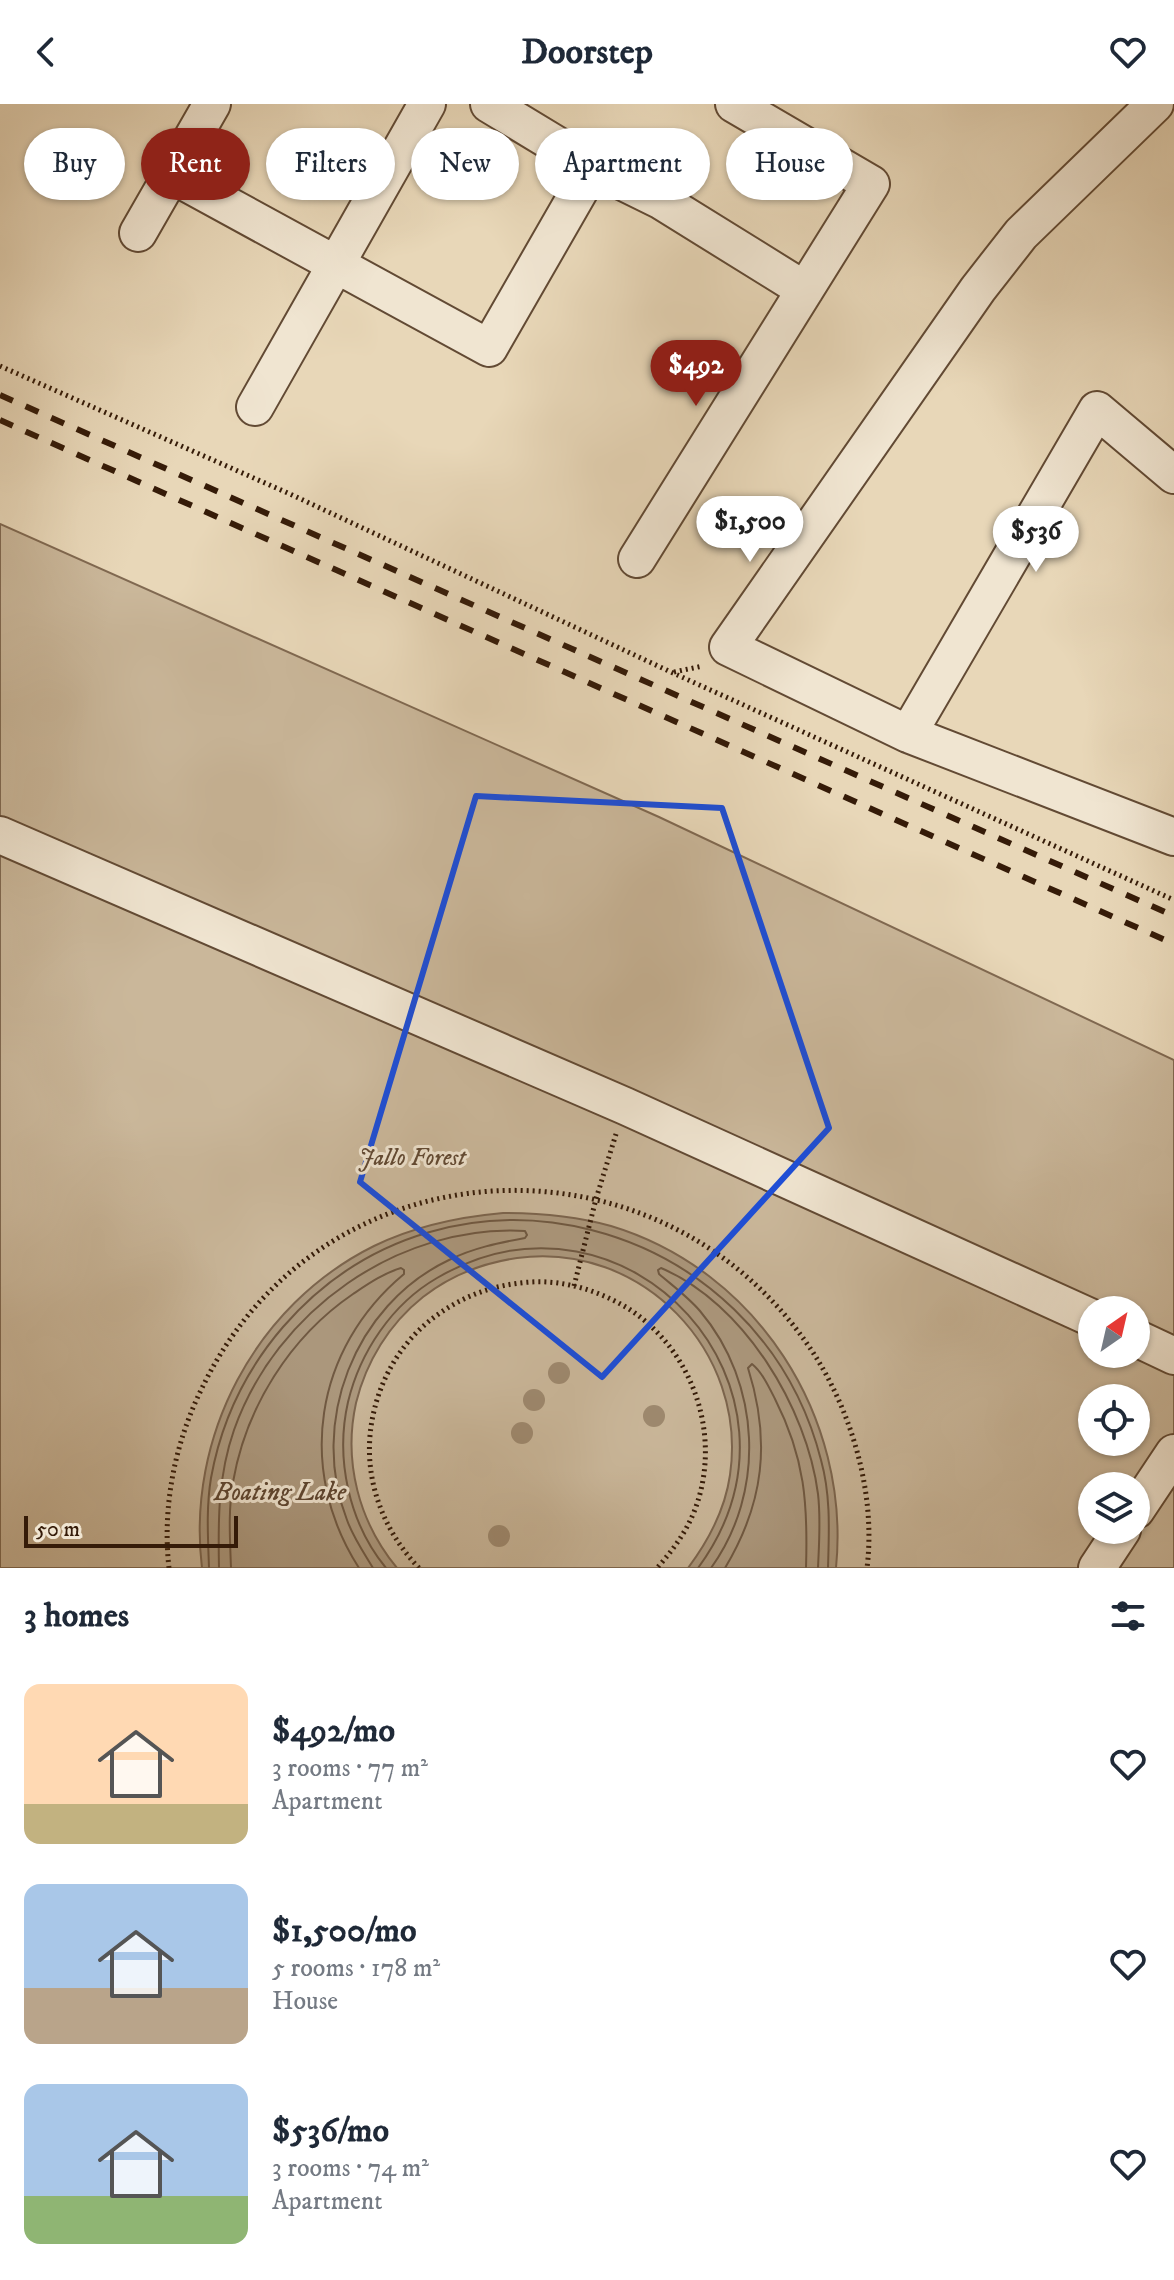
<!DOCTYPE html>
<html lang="en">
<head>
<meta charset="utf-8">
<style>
  :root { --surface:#fff; --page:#f2f2f3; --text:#1f2937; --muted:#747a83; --accent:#8f2418 }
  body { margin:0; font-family:"IM FELL DW Pica",serif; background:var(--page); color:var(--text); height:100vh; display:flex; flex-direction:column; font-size:30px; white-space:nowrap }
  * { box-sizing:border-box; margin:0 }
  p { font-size:26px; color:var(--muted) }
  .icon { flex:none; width:44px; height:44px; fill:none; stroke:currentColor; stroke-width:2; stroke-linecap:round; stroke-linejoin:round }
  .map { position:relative; height:1464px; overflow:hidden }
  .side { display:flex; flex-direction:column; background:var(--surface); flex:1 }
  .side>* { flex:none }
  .banner { position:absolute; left:24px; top:24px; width:1126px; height:72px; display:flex; gap:16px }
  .needle { width:52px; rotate:34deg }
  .fabs { position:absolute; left:1078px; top:1192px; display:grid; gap:16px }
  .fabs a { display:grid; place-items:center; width:72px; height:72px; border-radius:50%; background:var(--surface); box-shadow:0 2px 6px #0004; font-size:40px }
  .scale { position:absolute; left:24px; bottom:20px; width:214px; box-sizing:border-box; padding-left:8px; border:4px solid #351b08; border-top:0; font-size:22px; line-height:28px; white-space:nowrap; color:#351b08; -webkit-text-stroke:6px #f0e5d1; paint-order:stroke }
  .price { position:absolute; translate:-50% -68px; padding:0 18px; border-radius:28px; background:#fff; color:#222; font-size:26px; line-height:52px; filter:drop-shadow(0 2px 4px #0008) }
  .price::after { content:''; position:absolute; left:50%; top:48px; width:24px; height:18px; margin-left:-12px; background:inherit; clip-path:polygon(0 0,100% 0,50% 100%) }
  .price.on { background:var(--accent); color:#fff }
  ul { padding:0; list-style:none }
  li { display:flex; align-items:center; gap:24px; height:200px; padding:0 24px }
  li span { display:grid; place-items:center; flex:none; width:224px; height:160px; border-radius:16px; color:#555 }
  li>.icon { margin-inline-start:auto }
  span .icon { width:96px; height:96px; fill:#fffc; stroke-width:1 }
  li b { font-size:34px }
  h2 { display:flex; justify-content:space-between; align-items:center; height:96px; padding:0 24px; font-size:34px }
  .pill { padding:0 28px; border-radius:36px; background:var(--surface); box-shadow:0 2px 6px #0004; font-size:28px; line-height:72px }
  .pill.on { background:var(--accent); color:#fff }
  header { display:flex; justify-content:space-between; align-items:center; height:104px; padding:0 24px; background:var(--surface); font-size:36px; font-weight:700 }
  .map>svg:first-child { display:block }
  .green { fill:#cab79a; stroke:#806951; stroke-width:2; fill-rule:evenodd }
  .water { fill:#ab977c; stroke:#7c654e; stroke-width:2 }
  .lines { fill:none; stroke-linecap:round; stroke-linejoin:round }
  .shore { stroke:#705942; stroke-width:2 }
  .minor-casing { stroke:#624a34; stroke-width:40 }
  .path { stroke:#351b08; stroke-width:5; stroke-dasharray:2 4; stroke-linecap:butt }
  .minor { stroke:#f0e5d1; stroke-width:36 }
  .rail { stroke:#351b08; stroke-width:6; stroke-dasharray:14 14; stroke-linecap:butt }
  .tree { fill:#9e896f }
  .marked { fill:none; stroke:#1d4ed8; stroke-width:6; stroke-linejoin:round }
  .labels { text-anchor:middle; stroke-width:6; stroke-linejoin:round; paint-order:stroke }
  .park-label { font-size:24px; font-style:italic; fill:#624a34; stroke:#f0e5d1 }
  .water-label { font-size:26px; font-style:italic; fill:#5e4631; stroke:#f0e5d1 }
</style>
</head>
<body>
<header><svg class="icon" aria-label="back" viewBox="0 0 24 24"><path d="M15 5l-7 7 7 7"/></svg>Doorstep<svg class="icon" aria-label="heart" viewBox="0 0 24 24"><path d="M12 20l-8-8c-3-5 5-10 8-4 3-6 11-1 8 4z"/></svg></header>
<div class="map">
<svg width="1174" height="1464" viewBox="0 0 1174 1464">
  <rect width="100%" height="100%" fill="#e8d7b8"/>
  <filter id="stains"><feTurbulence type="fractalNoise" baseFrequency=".0025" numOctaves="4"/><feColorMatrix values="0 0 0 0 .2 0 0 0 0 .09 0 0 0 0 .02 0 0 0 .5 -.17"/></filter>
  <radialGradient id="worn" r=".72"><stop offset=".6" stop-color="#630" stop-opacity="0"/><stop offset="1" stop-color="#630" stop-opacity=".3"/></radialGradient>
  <path class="green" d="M0,420L659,713L1174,956V1464H0ZM1092,1206H1136V1250H1092ZM1092,1294H1136V1338H1092ZM1092,1382H1136V1426H1092Z"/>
  <path class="water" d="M503,1109C540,1109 575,1112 611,1122C757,1166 851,1313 836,1464H688C709,1436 725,1406 730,1371C748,1247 641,1137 517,1154C482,1159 450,1172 423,1193C389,1220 366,1258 356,1299C343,1358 359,1418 397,1464H202C186,1333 255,1201 374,1142C415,1122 458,1113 503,1109Z"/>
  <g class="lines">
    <path class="shore" d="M209,1464C208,1434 206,1404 211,1374C221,1318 246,1266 283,1223C450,1030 759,1113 821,1356C831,1392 829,1428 828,1464
      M219,1464C218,1416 218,1372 234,1326C276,1207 398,1120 525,1127L527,1131L525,1134C498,1139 473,1144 449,1156C354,1201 309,1319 347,1416C353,1433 364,1449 373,1464
      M231,1464C230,1435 228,1407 233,1378C246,1303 290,1233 353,1190C368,1180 384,1169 401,1164L404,1166V1170C314,1245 296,1366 359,1464
      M386,1464C349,1419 335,1355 348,1298C360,1248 392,1200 437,1174C627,1063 829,1286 698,1464
      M711,1464C766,1388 761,1279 700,1207C688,1193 673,1182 659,1170L658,1166L661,1164C744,1199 807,1304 818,1390C821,1415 819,1439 818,1464
      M725,1464C764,1399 771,1337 748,1264L752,1260C762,1268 769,1283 775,1295C805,1354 808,1400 806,1464"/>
    <g class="minor-casing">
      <path id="minor" d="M1155,0L1021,130L978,185L728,543L908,630L1174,733
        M593,63L660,96L805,186
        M172,71L489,244L593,63L489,0
        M138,129L212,0
        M255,303L427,0
        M637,455L871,80L734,0
        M908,630L1097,306L1174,371
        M0,731L625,1002L1092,1214
        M1136,1234L1174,1252
        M1136,1406L1174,1349
        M1097,1464L1122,1426"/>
    </g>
    <path class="path" d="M0,262L290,390L673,569L1174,796
      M674,568L703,562
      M574,1182L596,1095L616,1030
      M169,1464C162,1402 175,1338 203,1282C324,1033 665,1021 814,1250C853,1311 876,1392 867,1464
      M419,1464C379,1422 360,1365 374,1307C383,1268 406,1232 440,1209C467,1190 498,1180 531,1178C565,1176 600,1187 629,1205C695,1248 723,1335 694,1408C685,1430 672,1447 657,1464"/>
    <use href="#minor" class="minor"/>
    <path class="rail" d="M0,291L1174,812
      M0,316L1174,840"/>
  </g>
  <g class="tree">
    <circle cx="559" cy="1269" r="11"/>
    <circle cx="534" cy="1296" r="11"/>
    <circle cx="654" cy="1312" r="11"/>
    <circle cx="522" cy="1329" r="11"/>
    <circle cx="499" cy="1432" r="11"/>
  </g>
  <path class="marked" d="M476,692L722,704L829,1024L602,1273L360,1078Z"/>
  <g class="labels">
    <g class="park-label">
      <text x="412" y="1061">Jallo Forest</text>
    </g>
    <g class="water-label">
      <text x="280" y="1396">Boating Lake</text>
    </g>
  </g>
  <rect width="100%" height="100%" filter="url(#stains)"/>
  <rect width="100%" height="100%" fill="url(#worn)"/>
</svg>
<div class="fabs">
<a><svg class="needle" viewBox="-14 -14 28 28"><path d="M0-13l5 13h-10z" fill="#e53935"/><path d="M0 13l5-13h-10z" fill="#747a83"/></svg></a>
<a><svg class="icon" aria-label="locate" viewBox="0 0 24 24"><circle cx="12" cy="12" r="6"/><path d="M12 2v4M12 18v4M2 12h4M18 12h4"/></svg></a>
<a><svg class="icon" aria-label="layers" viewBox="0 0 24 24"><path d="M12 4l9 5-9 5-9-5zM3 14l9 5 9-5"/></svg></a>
</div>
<div class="scale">50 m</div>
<b class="price on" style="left:696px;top:304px">$492</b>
<b class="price" style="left:750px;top:460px">$1,500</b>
<b class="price" style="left:1036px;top:470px">$536</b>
<div class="banner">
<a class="pill">Buy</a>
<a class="pill on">Rent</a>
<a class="pill">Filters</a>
<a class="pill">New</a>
<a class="pill">Apartment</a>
<a class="pill">House</a>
</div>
</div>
<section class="side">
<h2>3 homes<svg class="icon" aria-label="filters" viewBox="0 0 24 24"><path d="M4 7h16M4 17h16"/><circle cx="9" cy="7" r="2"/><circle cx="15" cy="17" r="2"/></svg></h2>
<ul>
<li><span style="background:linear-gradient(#ffd9b3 75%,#c2b280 0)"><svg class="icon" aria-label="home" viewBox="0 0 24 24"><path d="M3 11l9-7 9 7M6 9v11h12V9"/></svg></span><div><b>$492/mo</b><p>3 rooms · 77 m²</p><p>Apartment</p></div><svg class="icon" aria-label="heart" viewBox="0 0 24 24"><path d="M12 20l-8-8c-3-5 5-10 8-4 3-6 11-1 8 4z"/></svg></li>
<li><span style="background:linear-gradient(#a9c7e8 65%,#b9a48a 0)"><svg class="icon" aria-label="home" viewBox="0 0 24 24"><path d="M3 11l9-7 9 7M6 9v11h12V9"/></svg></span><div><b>$1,500/mo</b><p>5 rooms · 178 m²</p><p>House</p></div><svg class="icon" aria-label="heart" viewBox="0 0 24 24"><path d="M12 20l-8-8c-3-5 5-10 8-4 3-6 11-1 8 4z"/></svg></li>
<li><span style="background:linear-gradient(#a9c7e8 70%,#8fb573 0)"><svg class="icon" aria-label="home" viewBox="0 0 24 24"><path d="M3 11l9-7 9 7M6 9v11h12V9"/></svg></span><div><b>$536/mo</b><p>3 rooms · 74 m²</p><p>Apartment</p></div><svg class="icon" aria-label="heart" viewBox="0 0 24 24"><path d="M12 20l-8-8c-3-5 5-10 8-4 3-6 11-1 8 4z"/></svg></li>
</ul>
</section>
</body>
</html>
